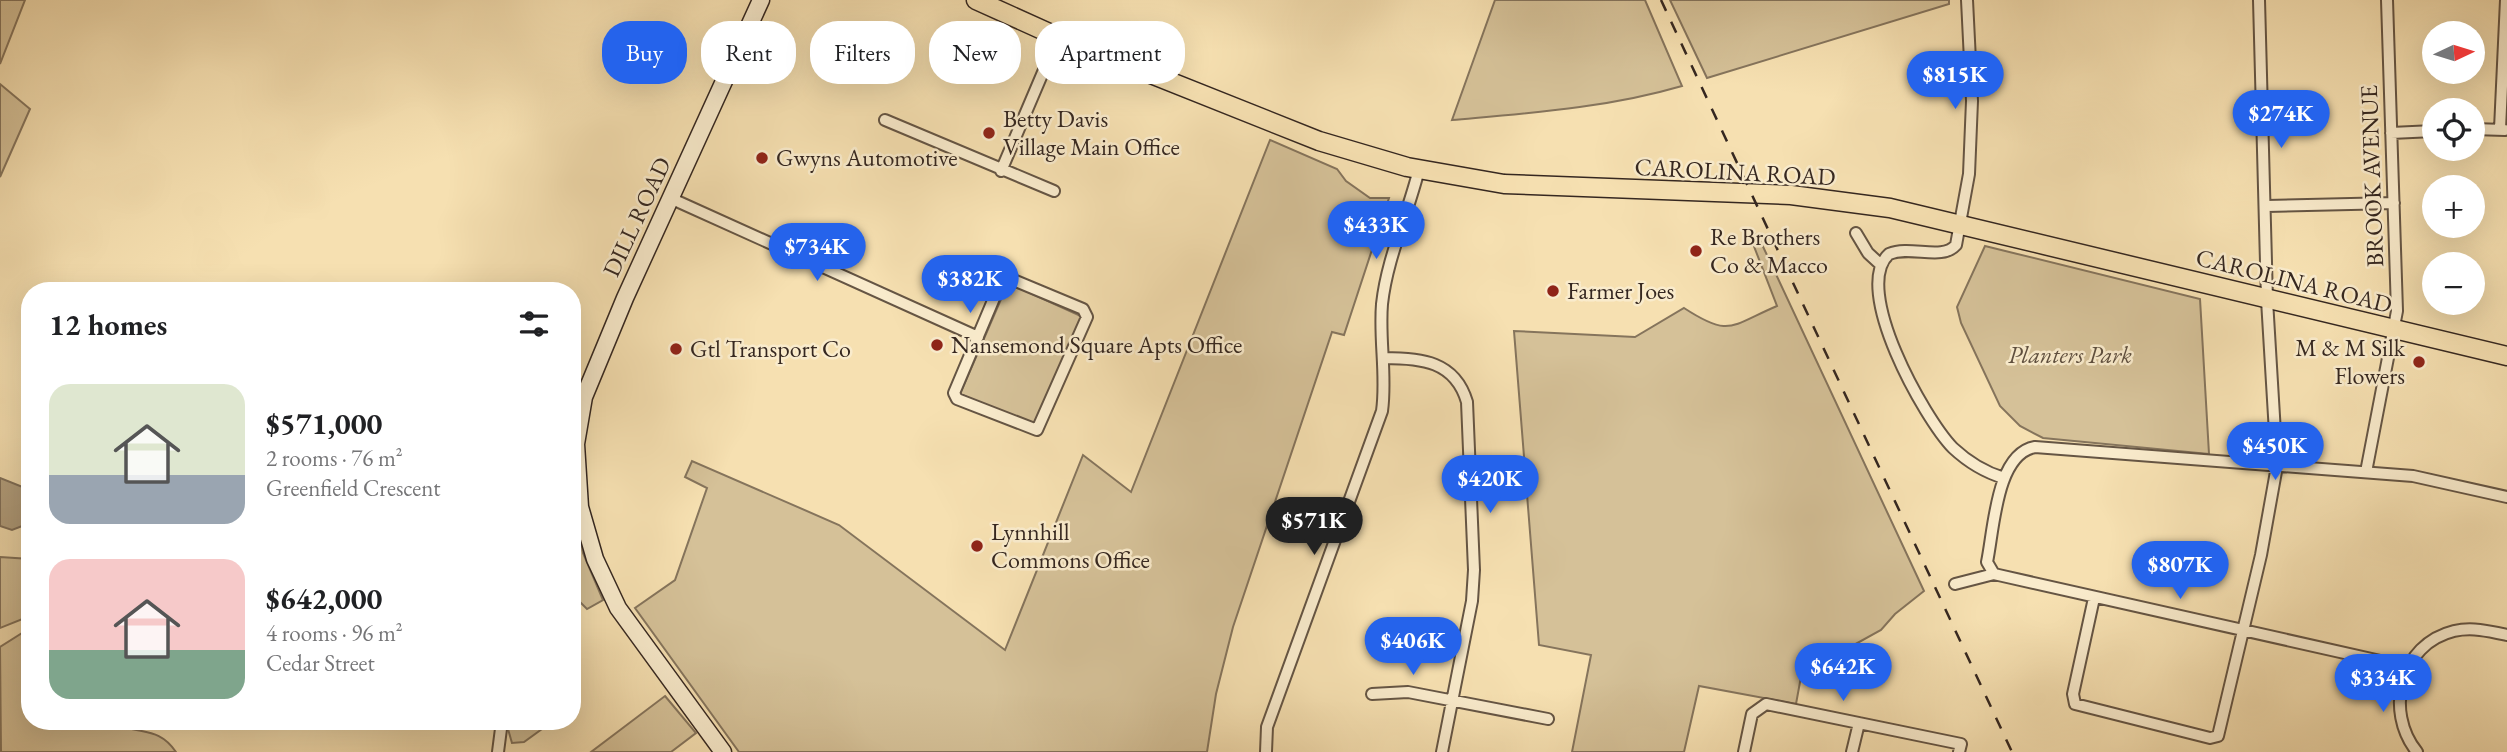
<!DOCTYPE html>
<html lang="en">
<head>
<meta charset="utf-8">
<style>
  :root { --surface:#fff; --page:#f2f2f2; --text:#202124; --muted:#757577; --accent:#2563eb }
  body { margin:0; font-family:"EB Garamond",serif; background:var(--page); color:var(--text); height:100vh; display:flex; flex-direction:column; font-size:26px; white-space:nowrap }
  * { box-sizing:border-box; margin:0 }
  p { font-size:23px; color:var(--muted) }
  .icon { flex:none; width:38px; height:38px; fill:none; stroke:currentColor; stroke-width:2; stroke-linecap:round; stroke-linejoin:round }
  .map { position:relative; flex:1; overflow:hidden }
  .details { position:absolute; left:21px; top:282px; width:560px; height:448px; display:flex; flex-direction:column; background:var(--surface); border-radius:28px; box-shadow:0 7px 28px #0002 }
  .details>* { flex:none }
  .top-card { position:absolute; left:602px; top:21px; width:665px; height:63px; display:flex; gap:14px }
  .needle { width:46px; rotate:86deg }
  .buttons { position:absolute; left:2422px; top:21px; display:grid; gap:14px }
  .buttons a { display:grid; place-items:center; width:63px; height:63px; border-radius:50%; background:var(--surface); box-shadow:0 7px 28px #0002; font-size:35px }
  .price { position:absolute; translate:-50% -60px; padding:0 16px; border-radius:24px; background:var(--accent); color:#fff; font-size:23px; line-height:46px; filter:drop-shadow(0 2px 4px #0008) }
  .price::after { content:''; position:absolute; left:50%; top:42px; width:21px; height:16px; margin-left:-10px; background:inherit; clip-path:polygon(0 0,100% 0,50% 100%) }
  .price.on { background:#222; color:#fff }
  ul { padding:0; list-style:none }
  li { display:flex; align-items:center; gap:21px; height:175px; padding:0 28px }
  li span { display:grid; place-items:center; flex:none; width:196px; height:140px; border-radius:21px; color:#555 }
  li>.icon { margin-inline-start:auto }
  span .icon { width:84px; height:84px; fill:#fffc; stroke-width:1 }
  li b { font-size:30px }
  h2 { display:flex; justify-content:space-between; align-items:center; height:84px; padding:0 28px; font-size:30px }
  .chip { padding:0 24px; border-radius:28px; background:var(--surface); box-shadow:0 7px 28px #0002; font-size:24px; line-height:63px }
  .chip.on { background:var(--accent); color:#fff }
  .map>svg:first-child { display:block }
  .green { fill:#d5c198; stroke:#85745c; stroke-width:2 }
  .water { fill:#b4a180; stroke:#81705a; stroke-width:2 }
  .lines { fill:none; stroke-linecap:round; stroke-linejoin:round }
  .street-casing { stroke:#655544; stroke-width:14 }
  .secondary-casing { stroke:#352720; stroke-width:19 }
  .primary-casing { stroke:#352720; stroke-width:21 }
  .street { stroke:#f9ebcc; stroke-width:10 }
  .secondary { stroke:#f9ebcc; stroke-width:16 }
  .primary { stroke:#f6e0b1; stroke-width:18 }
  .rail { stroke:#352720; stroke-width:2.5; stroke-dasharray:12 12; stroke-linecap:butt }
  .poi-dot { fill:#8f2418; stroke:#f9ebcc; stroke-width:2.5 }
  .labels { text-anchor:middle; stroke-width:5; stroke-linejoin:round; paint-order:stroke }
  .poi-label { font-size:24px; fill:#352720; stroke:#f9ebcc; text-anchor:start }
  .street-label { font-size:24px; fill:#352720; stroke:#f9ebcc }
  .park-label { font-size:24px; font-style:italic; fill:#5d4e3e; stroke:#f9ebcc }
</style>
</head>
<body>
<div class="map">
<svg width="2507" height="752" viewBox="0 0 2507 752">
  <rect width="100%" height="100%" fill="#f6e0b1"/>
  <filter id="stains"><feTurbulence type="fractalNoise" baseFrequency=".00286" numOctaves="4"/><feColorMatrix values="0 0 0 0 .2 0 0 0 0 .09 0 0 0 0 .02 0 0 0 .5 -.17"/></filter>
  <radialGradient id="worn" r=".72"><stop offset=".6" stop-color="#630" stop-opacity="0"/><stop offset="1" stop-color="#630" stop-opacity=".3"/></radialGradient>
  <path class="green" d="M0,0H25L0,64Z
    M1495,0H1645L1682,86C1607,108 1530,113 1452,120Z
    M1670,0H1949V4L1707,78Z
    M0,84L30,109L0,177Z
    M1270,140L1337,169L1346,181L1370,198H1389L1344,335L1332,332L1233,627L1216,694L1207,752H739L635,608L675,580L707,488L685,477L692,461L839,525L1005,650L1083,455L1131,492Z
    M1752,231L1759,238L1924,591L1895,614L1881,630L1852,646L1808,657L1802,671L1796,704L1699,686L1684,752H1572L1591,655L1539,645L1514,331L1635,337L1684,308C1730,338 1730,326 1777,306L1750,236Z
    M1985,246L2200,299L2209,454L2043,438L2020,426L2000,406L1961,323L1957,307Z
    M1008,283L1083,317L1035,427L960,394Z
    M572,491L583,553L603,600L587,609L572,594Z
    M0,557L30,559V616L0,628Z
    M30,628V721H113C137,737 157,724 176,752H1L0,647Z
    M665,696L696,733L671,752H591Z
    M512,721H553L524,742L512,743L508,729Z"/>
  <path class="water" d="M0,478L30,490V523L12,530L0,526Z"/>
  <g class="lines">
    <g class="street-casing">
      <path id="street" d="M1967,0L1972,101L1969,174L1956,245C1942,261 1911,245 1889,254C1851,288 1924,418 1953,448C1968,462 1984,472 2004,478
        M885,120L1054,191
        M2473,129L2505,130
        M2500,129L2506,0
        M2391,133L2434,131
        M1001,171L1058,37
        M670,198L978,337
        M2267,206L2394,203
        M1856,233L1868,253L1880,264
        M1011,279L1083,309L1087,317L1037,430L957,399L954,393L1000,284Z
        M1384,358C1421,358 1455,361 1467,402L1474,570L1472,601L1442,752
        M2366,472L2397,311L2387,0
        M1994,574L1987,562C1994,529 1996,454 2035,447L2413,476L2507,497
        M1955,584L1994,574L2407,667
        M2094,598L2073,694L2075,704L2210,738L2218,736L2261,555L2277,466L2267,300L2259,0
        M1372,694L1408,692L1548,719
        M498,752L502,721
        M1266,752L1267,727L1382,411C1387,376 1379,340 1382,304C1387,258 1408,214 1419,169
        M1744,752L1752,714L1766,704L1961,744L1959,752
        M1852,752L1859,723
        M2417,752C2384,711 2400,644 2454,631C2472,627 2489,631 2507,635"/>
    </g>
    <g class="secondary-casing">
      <path id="secondary" d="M723,752L618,608L595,559L580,507L576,444L584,397L625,298L761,0"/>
    </g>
    <g class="primary-casing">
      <path id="primary" d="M976,0L1058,37L1319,141L1407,167L1504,184L1791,195L1890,208L2507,356"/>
    </g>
    <use href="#street" class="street"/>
    <use href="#secondary" class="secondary"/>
    <use href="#primary" class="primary"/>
    <path class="rail" d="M1661,0L2012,752"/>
  </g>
  <g class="poi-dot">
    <circle cx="989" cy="133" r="7"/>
    <circle cx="762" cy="158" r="7"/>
    <circle cx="1696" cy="251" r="7"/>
    <circle cx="1553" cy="291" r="7"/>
    <circle cx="937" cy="345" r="7"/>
    <circle cx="676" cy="349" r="7"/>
    <circle cx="2419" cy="362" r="7"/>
    <circle cx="977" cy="546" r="7"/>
  </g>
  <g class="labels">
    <g class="poi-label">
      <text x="1003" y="127">Betty Davis<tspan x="1003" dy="28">Village Main Office</tspan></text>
      <text x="776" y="166">Gwyns Automotive</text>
      <text x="1710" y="245">Re Brothers<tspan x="1710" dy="28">Co &amp; Macco</tspan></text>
      <text x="1567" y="299">Farmer Joes</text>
      <text x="951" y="353">Nansemond Square Apts Office</text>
      <text x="2405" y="356" text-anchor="end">M &amp; M Silk<tspan x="2405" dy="28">Flowers</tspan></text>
      <text x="690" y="357">Gtl Transport Co</text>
      <text x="991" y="540">Lynnhill<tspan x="991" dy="28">Commons Office</tspan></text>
    </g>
    <g class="street-label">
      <text transform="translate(1735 172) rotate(3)" y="8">CAROLINA ROAD</text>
      <text transform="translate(2372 176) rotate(-92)" y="8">BROOK AVENUE</text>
      <text transform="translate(637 217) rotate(-65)" y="8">DILL ROAD</text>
      <text transform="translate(2294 281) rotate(14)" y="8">CAROLINA ROAD</text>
    </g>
    <g class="park-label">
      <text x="2070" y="363">Planters Park</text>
    </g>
  </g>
  <rect width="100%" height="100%" filter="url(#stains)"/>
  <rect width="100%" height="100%" fill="url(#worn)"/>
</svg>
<div class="buttons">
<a><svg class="needle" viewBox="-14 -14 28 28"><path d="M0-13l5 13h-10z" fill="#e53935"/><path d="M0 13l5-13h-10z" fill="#757577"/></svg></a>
<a><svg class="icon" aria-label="locate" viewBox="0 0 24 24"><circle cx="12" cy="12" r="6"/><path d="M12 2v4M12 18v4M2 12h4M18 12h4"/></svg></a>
<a>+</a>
<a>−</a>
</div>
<b class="price" style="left:1955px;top:111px">$815K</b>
<b class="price" style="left:2281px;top:150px">$274K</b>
<b class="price" style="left:1376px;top:261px">$433K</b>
<b class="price" style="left:817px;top:283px">$734K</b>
<b class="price" style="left:970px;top:315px">$382K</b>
<b class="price" style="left:2275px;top:482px">$450K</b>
<b class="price" style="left:1490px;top:515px">$420K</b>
<b class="price on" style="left:1314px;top:557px">$571K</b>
<b class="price" style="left:2180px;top:601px">$807K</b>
<b class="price" style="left:1413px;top:677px">$406K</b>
<b class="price" style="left:1843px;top:703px">$642K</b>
<b class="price" style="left:2383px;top:714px">$334K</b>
<div class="top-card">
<a class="chip on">Buy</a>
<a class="chip">Rent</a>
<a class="chip">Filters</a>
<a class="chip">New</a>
<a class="chip">Apartment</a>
</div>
<section class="details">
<h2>12 homes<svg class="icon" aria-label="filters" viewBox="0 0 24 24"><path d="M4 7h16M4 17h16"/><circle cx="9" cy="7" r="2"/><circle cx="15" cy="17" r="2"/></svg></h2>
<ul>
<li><span style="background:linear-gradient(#dfe7d0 65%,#9aa5b1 0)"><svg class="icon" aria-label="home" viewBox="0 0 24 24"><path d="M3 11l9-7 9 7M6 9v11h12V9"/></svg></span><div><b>$571,000</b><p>2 rooms · 76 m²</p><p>Greenfield Crescent</p></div></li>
<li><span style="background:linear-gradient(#f6c9c9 65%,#7fa58c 0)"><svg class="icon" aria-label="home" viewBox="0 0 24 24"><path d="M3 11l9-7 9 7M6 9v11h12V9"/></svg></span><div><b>$642,000</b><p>4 rooms · 96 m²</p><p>Cedar Street</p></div></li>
</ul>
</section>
</div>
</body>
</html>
